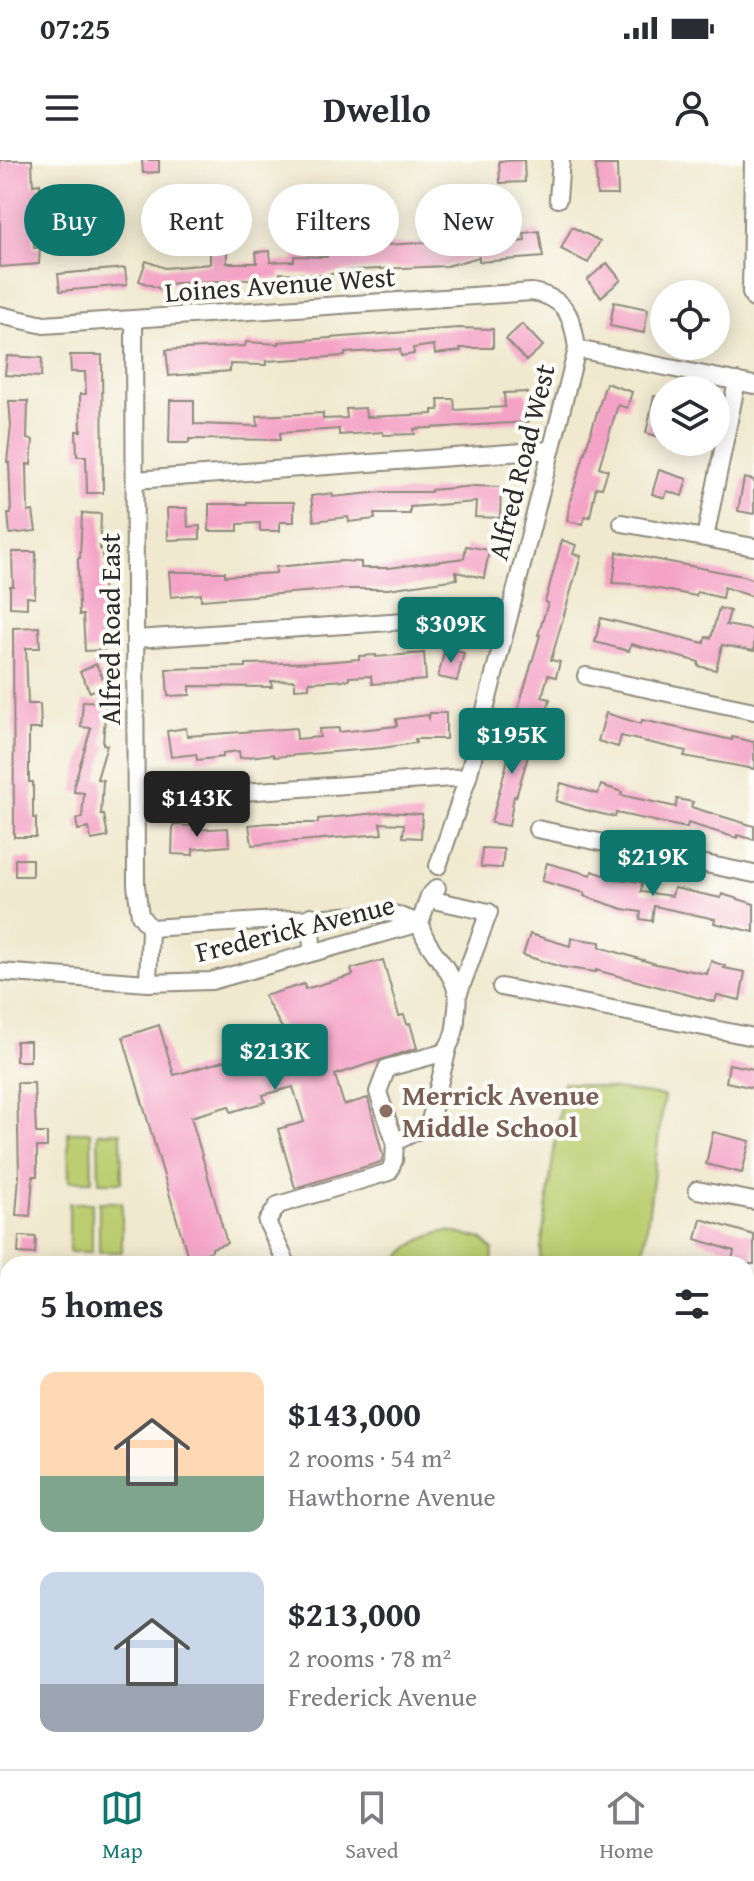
<!DOCTYPE html>
<html lang="en">
<head>
<meta charset="utf-8">
<style>
  :root { --surface:#fff; --page:#f2f2f3; --text:#2b2b33; --muted:#7c7c81; --line:#e1e1e2; --accent:#0f766e }
  body { margin:0; font-family:"Gentium Book Plus",serif; background:var(--page); color:var(--text); height:100vh; display:flex; flex-direction:column; font-size:30px; white-space:nowrap }
  * { box-sizing:border-box; margin:0 }
  p { font-size:26px; color:var(--muted) }
  .icon { flex:none; width:44px; height:44px; fill:none; stroke:currentColor; stroke-width:2; stroke-linecap:round; stroke-linejoin:round }
  .map { position:relative; flex:1; overflow:hidden }
  .sheet { position:absolute; left:0px; top:1096px; width:754px; height:514px; display:flex; flex-direction:column; background:var(--surface); border-radius:24px 24px 0 0; box-shadow:0 4px 20px #0003 }
  .sheet>* { flex:none }
  .hud { position:absolute; left:24px; top:24px; width:706px; height:72px; display:flex; gap:16px }
  .tools { position:absolute; left:650px; top:120px; display:grid; gap:16px }
  .tools a { display:grid; place-items:center; width:80px; height:80px; border-radius:50%; background:var(--surface); box-shadow:0 4px 20px #0003; font-size:40px }
  .price { position:absolute; translate:-50% -68px; padding:0 18px; border-radius:8px; background:var(--accent); color:#fff; font-size:26px; line-height:52px; filter:drop-shadow(0 2px 4px #0008) }
  .price::after { content:''; position:absolute; left:50%; top:48px; width:24px; height:18px; margin-left:-12px; background:inherit; clip-path:polygon(0 0,100% 0,50% 100%) }
  .price.active { background:#222; color:#fff }
  ul { padding:0; list-style:none }
  li { display:flex; align-items:center; gap:24px; height:200px; padding:0 40px }
  li span { display:grid; place-items:center; flex:none; width:224px; height:160px; border-radius:16px; color:#555 }
  li>.icon { margin-inline-start:auto }
  span .icon { width:96px; height:96px; fill:#fffc; stroke-width:1 }
  li b { font-size:34px }
  h2 { display:flex; justify-content:space-between; align-items:center; height:96px; padding:0 40px; font-size:34px }
  .tag { padding:0 28px; border-radius:36px; background:var(--surface); box-shadow:0 4px 20px #0003; font-size:28px; line-height:72px }
  .tag.active { background:var(--accent); color:#fff }
  .status { display:flex; justify-content:space-between; align-items:center; height:56px; padding:0 40px; background:var(--surface); direction:ltr }
  .status svg { height:22px; fill:currentColor }
  header { display:flex; justify-content:space-between; align-items:center; height:104px; padding:0 40px; background:var(--surface); font-size:36px; font-weight:700 }
  .tabs { display:flex; justify-content:space-around; align-items:center; height:112px; border-top:2px solid var(--line); background:var(--surface); font-size:22px; color:var(--muted) }
  .tabs a { display:grid; justify-items:center; gap:4px }
  .tabs .active { color:var(--accent) }
  .map>svg:first-child { display:block }
  .green { fill:#bbcd70; stroke:#737c4e; stroke-width:2 }
  .building { fill:#f4a3c6 }
  .lines { fill:none; stroke-linecap:round; stroke-linejoin:round }
  .minor-casing { stroke:#8e8a7d; stroke-width:20 }
  .minor { stroke:#fff; stroke-width:16 }
  .education-dot { fill:#8d6e63; stroke:#fdfcf7; stroke-width:3 }
  .labels { text-anchor:middle; stroke-width:8; stroke-linejoin:round; paint-order:stroke }
  .street-label { font-size:28px; fill:#2b2b2b; stroke:#fdfcf7 }
  .education-label { font-size:28px; font-weight:bold; fill:#785e54; stroke:#fdfcf7; text-anchor:start }
</style>
</head>
<body>
<div class="status"><b>07:25</b><svg viewBox="0 0 49 12"><path d="M0 12V9h3v3zM5 12V6h3v6zM10 12V3h3v9zM15 12V0h3v12zM26 1h20v11H26zM47 4h2v5h-2z"/></svg></div>
<header><svg class="icon" aria-label="menu" viewBox="0 0 24 24"><path d="M4 6h16M4 12h16M4 18h16"/></svg>Dwello<svg class="icon" aria-label="person" viewBox="0 0 24 24"><circle cx="12" cy="8" r="4"/><path d="M4 21q1-7 8-7t8 7"/></svg></header>
<div class="map">
<svg width="754" height="1609" viewBox="0 0 754 1609">
  <rect width="100%" height="100%" fill="#fdfcf7"/>
  <filter id="ink" filterUnits="userSpaceOnUse"><feTurbulence type="fractalNoise" baseFrequency=".0125" numOctaves="2"/><feDisplacementMap in="SourceGraphic" scale="16" xChannelSelector="R" yChannelSelector="G"/><feConvolveMatrix kernelMatrix="1 2 1 2 8 2 1 2 1" color-interpolation-filters="sRGB"/></filter>
  <filter id="wash" filterUnits="userSpaceOnUse"><feTurbulence type="fractalNoise" baseFrequency=".006" numOctaves="4" result="noise"/><feDisplacementMap in="SourceGraphic" scale="32" xChannelSelector="R" yChannelSelector="G"/><feGaussianBlur stdDeviation="1.8" result="paint"/><feColorMatrix in="noise" values="0 0 0 0 0 0 0 0 0 0 0 0 0 0 0 0 0 1.4 0 .05"/><feComposite in="paint" operator="in"/></filter>
  <g filter="url(#wash)">
    <rect width="100%" height="100%" fill="#f0e9cf"/>
    <path class="green" d="M563,922L664,936L642,1104H539Z
      M68,972H91L92,1021H69Z
      M121,972L122,1022H99L98,973Z
      M99,1042H122V1092H99Z
      M69,1043H92V1092H69Z
      M448,1071L482,1079L493,1090L492,1104H396C406,1084 428,1075 448,1071Z"/>
    <g id="blocks">
      <path class="building" d="M0,0H32L33,25L40,24L41,53H32L34,88H40L39,104L0,107Z
        M142,0H159V12L143,13Z
        M524,0L525,22L500,23L499,1Z
        M596,5H617L618,35H597Z
        M572,67L600,81L588,103L561,89Z
        M539,71L543,97L479,102V97L447,106L357,110L324,115L280,113V118L162,124L161,129L139,121L146,101L165,108L210,104V92H227V103H257L256,92L270,91L271,102L294,101V96L327,97L326,88L368,83L388,82V85L446,81L445,78L461,74L462,78L495,77V84L525,81L524,73Z
        M607,103L621,120L601,137L587,120Z
        M125,108L127,125L60,131L58,114Z
        M614,142L648,149L644,173L610,166Z
        M522,164L543,186L526,201L506,179Z
        M458,168L493,169V188H460L461,191L435,194L434,185L413,188L414,194L401,196L400,189L345,193V196L266,201V205L230,204V211L169,216L166,190L245,186L246,182L279,184V182Z
        M70,195H102L103,333H87L86,296H77L76,271H81L80,234H86L85,212H71Z
        M7,196L42,198L41,217L5,215Z
        M606,223L632,232L627,248L618,245L599,307L608,310L602,328L596,327L590,357L585,356L583,364L567,361L570,341Z
        M527,232L528,262L414,269L415,274L383,275V272L339,275V269L280,273V280L189,279V283H169L170,240H194V264L258,266L257,256L323,253V259L347,258L346,249L365,248L366,257L433,254V250H439L438,239H454L455,250L505,247L504,233Z
        M654,236L664,238V278L646,273Z
        M9,241H28L27,279L33,280L31,305L27,304L28,352L33,351L36,371L10,374L8,354H11L9,303L7,302L11,265Z
        M659,310L687,319L682,336L667,331L665,338L652,334Z
        M744,318L754,320V354L738,351Z
        M475,326L501,327L500,358L475,357L476,342L410,347V354H374L375,359L349,362L348,357L314,361L311,336L332,333L333,337L382,332H431V330Z
        M247,342H294V362H280V371H260V363L238,364V371H209V344H247Z
        M167,348H187L188,367L200,366V379L168,380Z
        M82,353L101,354L100,389H102L103,411L104,490L85,491L83,455H79L78,398H80Z
        M562,380L576,385L573,394L581,396L551,500L560,502L556,517L548,515L542,537L550,539L545,557L518,549L540,475H538L548,443L545,442Z
        M466,386L489,390L484,418L456,412L457,419L388,429H343L201,440V434L171,437L169,412H225V416L276,413V407L341,401L361,402V408H389L464,398Z
        M12,392H36L35,438L27,437V448L10,447V426H13Z
        M617,392L743,416L754,420V437L724,427L722,438L697,432L696,436L633,424L613,423Z
        M719,448L730,451L726,465L754,470V491L722,485L716,510L698,506L699,502L631,484L629,491L595,482L601,458L704,483L706,477L711,478Z
        M39,467L40,488H26L28,544H40L41,569H29V622H33V658H36V677H14L13,468Z
        M445,488L464,493L457,521L438,517Z
        M424,493L426,520L372,524L371,516L349,517V520L309,522V528L295,529V520L271,521L272,527L190,526V535L168,536L166,509L246,507V504L323,502L359,499V496L376,495V497Z
        M96,504L106,525L90,532L80,512Z
        M83,541L106,542L103,584L107,585L97,619L103,620L101,655H104L108,677L91,680L89,668L78,670L76,659L82,658L84,633L74,632L75,621L91,568L81,567Z
        M430,553H446V579H415L416,583L382,588L274,597L273,594L240,598L239,591L223,593V597L197,600L196,594L171,597L167,571L186,568L187,576L296,568L297,579L320,577L319,569L339,568V572L397,566L396,559L428,555L429,558Z
        M606,553L641,564L642,560L732,580V577L754,582V609L684,596L686,591L621,576L618,587L598,581Z
        M513,570L534,576L516,637L514,636L509,666L491,663L509,595L506,594Z
        M561,623L598,634L601,625L622,632L621,635L676,647L677,639L693,642L691,647L754,666V680L737,675V678L688,663L687,668L616,653L615,657L585,650L556,641Z
        M387,652L422,654L421,678L403,677L404,664L380,663L382,674L252,685L249,665L269,663H318V659Z
        M173,665L194,666L193,670L228,668L229,686L193,689V695L172,694Z
        M482,688L504,689L502,708L481,707Z
        M15,699H32V716H15Z
        M547,703L591,715L592,711L616,719L642,722L641,732L672,736L674,728L721,738L722,734L754,744V772L714,763L715,759L654,746L652,761L640,759L641,752L623,749L584,736L585,733L542,721Z
        M530,774L570,786L571,778L600,782V787L656,804L707,814L711,801L725,806L724,808L745,812L740,840L717,835L715,842L596,810V812L561,807L523,795Z
        M383,800L399,856L404,855L407,864L410,863L417,888L335,915L344,945L368,938L383,996L381,1002L295,1028L278,969L304,962L293,927L263,935L265,942L231,952L229,946L191,957L227,1083L212,1088V1091L204,1094L206,1102L190,1104L123,877L159,865L174,915L290,882L264,836L304,824L305,829L353,815L351,809Z
        M16,881H30V901H16Z
        M729,904L754,909V928L726,922Z
        M17,923H34L36,973H47V987H37V1016H33L30,1056L16,1055L19,1016Z
        M713,972L750,981L742,1013L706,1004Z
        M701,1059L754,1075V1104H731L734,1091L696,1079Z
        M19,1076L36,1077L35,1094L18,1093Z"/>
    </g>
  </g>
  <g filter="url(#ink)">
    <use href="#blocks" fill-opacity="0" stroke="#8e8a7d" stroke-width="2"/>
    <g class="lines">
      <g class="minor-casing">
        <path id="minor" d="M753,0L751,133L754,139
          M558,39L561,0
          M0,155L44,165L532,132C567,138 573,158 577,189L468,617L438,706
          M134,160L136,725L140,755L150,768L148,823
          M577,189L754,225
          M135,320L551,290
          M622,363L754,387
          M705,378L737,221
          M136,479L509,454
          M586,516L754,551
          M137,639L468,617
          M537,669L754,714
          M429,736L438,741L489,752L458,835
          M311,756L312,793
          M150,768L391,753L420,763C425,790 452,806 457,834C459,842 456,852 456,860C455,872 452,885 442,893L387,908L378,932L395,982L394,1000L389,1012L278,1045L267,1062L287,1104
          M0,812L148,823L211,821L420,763L429,736L437,728
          M501,827L754,877
          M395,982L429,965L448,888
          M697,1030L754,1041
          M746,1202L754,1204
          M0,1306H8
          M746,1356L754,1359
          M0,1464H8
          M0,1528L8,1534
          M0,1601L8,1595
          M142,1602V1607
          M389,1602V1609
          M581,1602V1609"/>
      </g>
      <use href="#minor" class="minor"/>
    </g>
  </g>
  <circle class="education-dot" cx="386" cy="951" r="8"/>
  <g class="labels">
    <g class="street-label">
      <text transform="translate(280 124) rotate(-4)" y="10">Loines Avenue West</text>
      <text transform="translate(521 302) rotate(-76)" y="10">Alfred Road West</text>
      <text transform="translate(110 469) rotate(-90)" y="10">Alfred Road East</text>
      <text transform="translate(295 768) rotate(-14)" y="10">Frederick Avenue</text>
    </g>
    <g class="education-label">
      <text x="402" y="945">Merrick Avenue<tspan x="402" dy="32">Middle School</tspan></text>
    </g>
  </g>
</svg>
<div class="tools">
<a><svg class="icon" aria-label="locate" viewBox="0 0 24 24"><circle cx="12" cy="12" r="6"/><path d="M12 2v4M12 18v4M2 12h4M18 12h4"/></svg></a>
<a><svg class="icon" aria-label="layers" viewBox="0 0 24 24"><path d="M12 4l9 5-9 5-9-5zM3 14l9 5 9-5"/></svg></a>
</div>
<b class="price" style="left:451px;top:505px">$309K</b>
<b class="price" style="left:512px;top:616px">$195K</b>
<b class="price active" style="left:197px;top:679px">$143K</b>
<b class="price" style="left:653px;top:738px">$219K</b>
<b class="price" style="left:275px;top:932px">$213K</b>
<div class="hud">
<a class="tag active">Buy</a>
<a class="tag">Rent</a>
<a class="tag">Filters</a>
<a class="tag">New</a>
</div>
<section class="sheet">
<h2>5 homes<svg class="icon" aria-label="filters" viewBox="0 0 24 24"><path d="M4 7h16M4 17h16"/><circle cx="9" cy="7" r="2"/><circle cx="15" cy="17" r="2"/></svg></h2>
<ul>
<li><span style="background:linear-gradient(#ffd9b3 65%,#7fa58c 0)"><svg class="icon" aria-label="home" viewBox="0 0 24 24"><path d="M3 11l9-7 9 7M6 9v11h12V9"/></svg></span><div><b>$143,000</b><p>2 rooms · 54 m²</p><p>Hawthorne Avenue</p></div></li>
<li><span style="background:linear-gradient(#c9d6e8 70%,#9aa5b1 0)"><svg class="icon" aria-label="home" viewBox="0 0 24 24"><path d="M3 11l9-7 9 7M6 9v11h12V9"/></svg></span><div><b>$213,000</b><p>2 rooms · 78 m²</p><p>Frederick Avenue</p></div></li>
</ul>
</section>
</div>
<nav class="tabs">
<a class="active"><svg class="icon" aria-label="map" viewBox="0 0 24 24"><path d="M3 6l6-2 6 2 6-2v14l-6 2-6-2-6 2zM9 4v14M15 6v14"/></svg>Map</a>
<a><svg class="icon" aria-label="saved" viewBox="0 0 24 24"><path d="M7 4h10v16l-5-4-5 4z"/></svg>Saved</a>
<a><svg class="icon" aria-label="home" viewBox="0 0 24 24"><path d="M3 11l9-7 9 7M6 9v11h12V9"/></svg>Home</a>
</nav>
</body>
</html>
